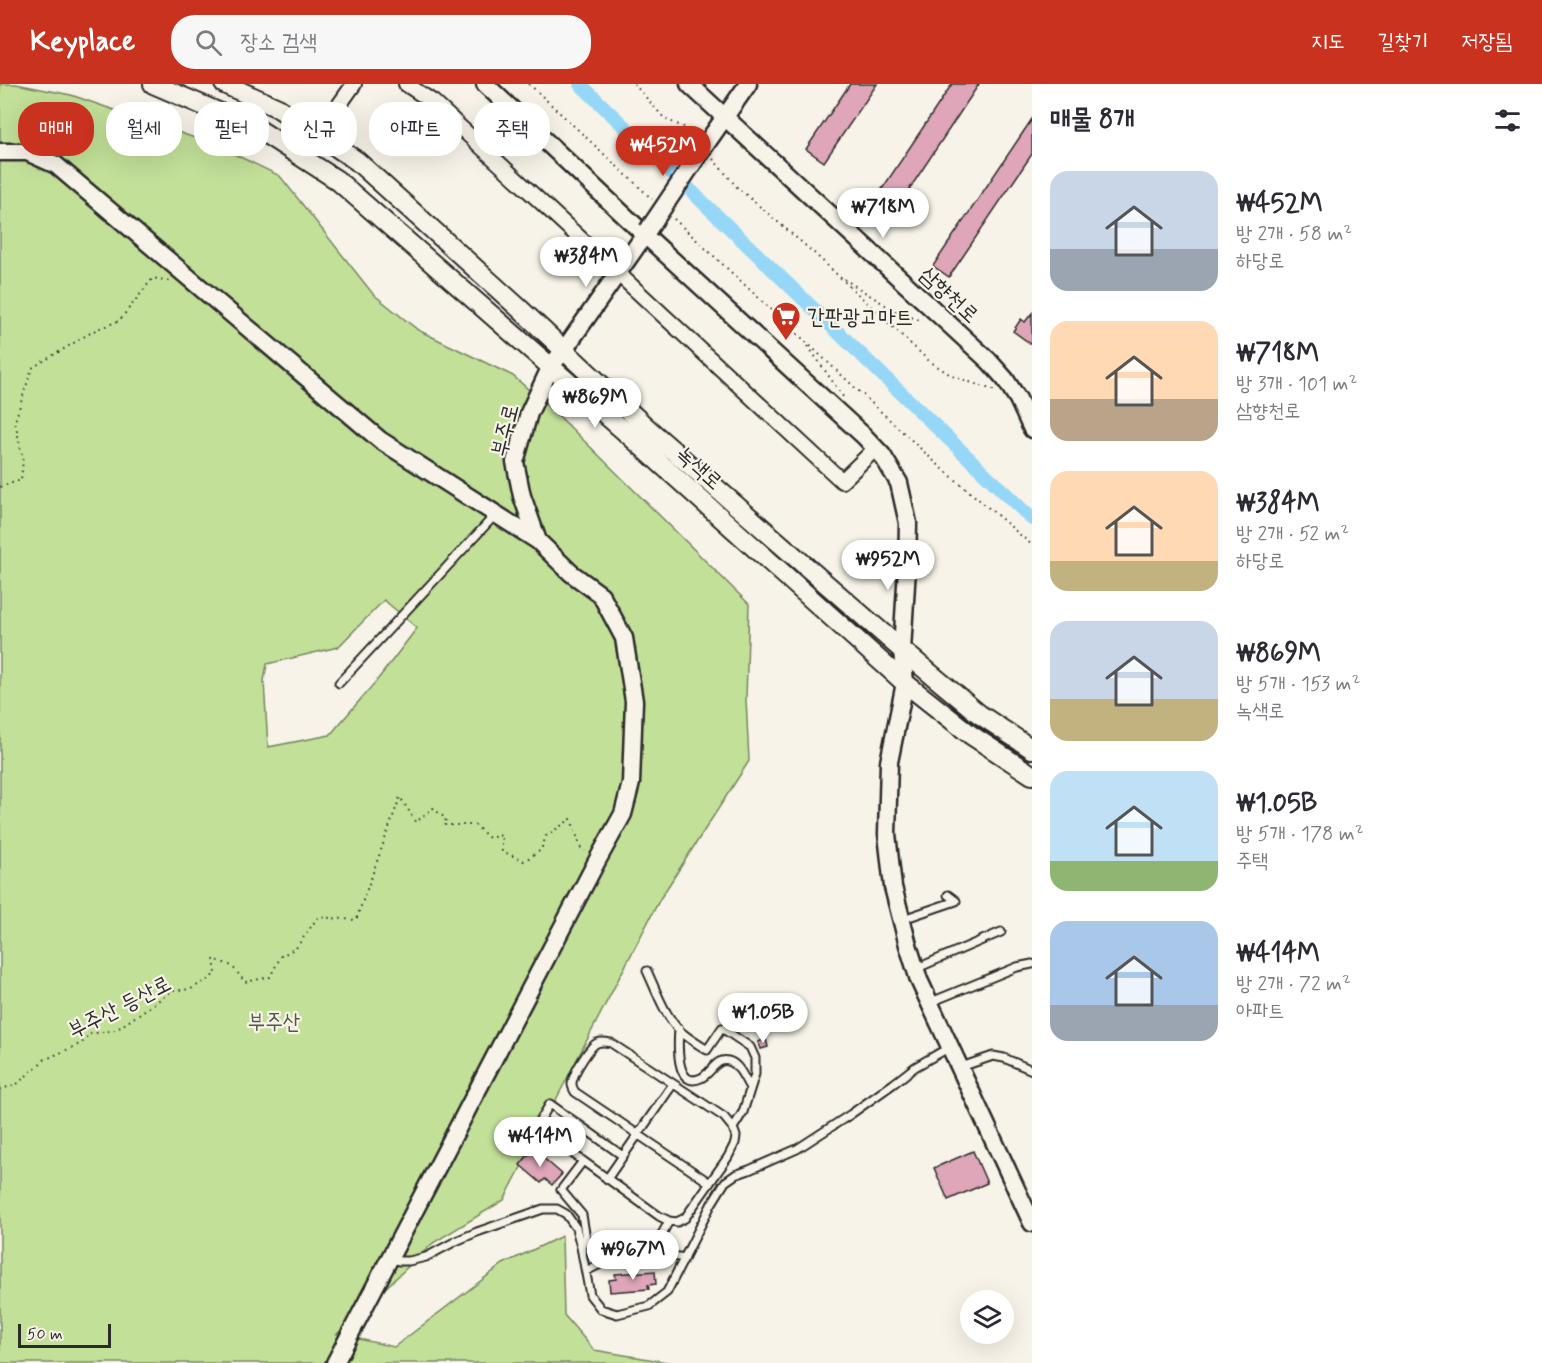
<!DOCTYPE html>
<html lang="ko">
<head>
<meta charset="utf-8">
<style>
  :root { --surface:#fff; --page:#f7f7f7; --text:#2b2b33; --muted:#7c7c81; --accent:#c8321e }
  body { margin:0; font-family:Mynerve,"Poor Story",sans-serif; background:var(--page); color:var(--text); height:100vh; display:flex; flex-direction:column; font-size:22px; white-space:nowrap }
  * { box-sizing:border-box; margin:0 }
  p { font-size:20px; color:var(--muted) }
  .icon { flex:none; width:33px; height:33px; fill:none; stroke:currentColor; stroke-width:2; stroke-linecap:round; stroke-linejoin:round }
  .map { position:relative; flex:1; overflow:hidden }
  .side { display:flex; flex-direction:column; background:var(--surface); width:510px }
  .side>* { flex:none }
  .banner { position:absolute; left:18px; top:18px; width:570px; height:54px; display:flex; gap:12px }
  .fabs { position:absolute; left:960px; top:1206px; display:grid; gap:12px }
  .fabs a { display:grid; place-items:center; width:54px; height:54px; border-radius:50%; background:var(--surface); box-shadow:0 6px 24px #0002; font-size:30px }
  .scale { position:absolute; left:18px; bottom:15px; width:93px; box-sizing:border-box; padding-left:6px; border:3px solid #2b2b2b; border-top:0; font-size:16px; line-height:21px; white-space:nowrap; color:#2b2b2b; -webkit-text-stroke:4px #f7f3e8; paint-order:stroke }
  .price { position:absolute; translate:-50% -51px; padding:0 14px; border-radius:21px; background:#fff; color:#222; font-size:20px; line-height:39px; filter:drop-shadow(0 2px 3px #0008) }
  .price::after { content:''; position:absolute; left:50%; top:36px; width:18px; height:14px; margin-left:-9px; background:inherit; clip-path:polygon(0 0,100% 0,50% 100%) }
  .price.current { background:var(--accent); color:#fff }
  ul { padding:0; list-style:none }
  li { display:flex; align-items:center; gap:18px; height:150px; padding:0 18px }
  li span { display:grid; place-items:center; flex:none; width:168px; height:120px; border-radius:18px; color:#555 }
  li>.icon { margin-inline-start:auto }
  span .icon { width:72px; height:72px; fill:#fffc; stroke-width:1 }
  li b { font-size:26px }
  h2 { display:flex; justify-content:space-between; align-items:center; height:72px; padding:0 18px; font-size:26px }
  .pill { padding:0 21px; border-radius:24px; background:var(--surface); box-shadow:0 6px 24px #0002; font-size:21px; line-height:54px }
  .pill.current { background:var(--accent); color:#fff }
  header { display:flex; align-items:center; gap:36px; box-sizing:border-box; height:84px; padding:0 30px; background:var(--accent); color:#fff }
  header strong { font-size:28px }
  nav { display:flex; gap:33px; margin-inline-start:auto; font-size:21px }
  .search { width:420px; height:54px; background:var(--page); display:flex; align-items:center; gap:15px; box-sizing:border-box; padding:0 21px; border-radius:24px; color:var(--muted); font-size:22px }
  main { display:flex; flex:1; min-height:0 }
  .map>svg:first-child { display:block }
  .green { fill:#c2e098; stroke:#768662; stroke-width:1.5; fill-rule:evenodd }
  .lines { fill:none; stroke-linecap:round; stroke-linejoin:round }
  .canal { stroke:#96d7f8; stroke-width:14 }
  .building { fill:#dea6b8; stroke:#2b2b2b; stroke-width:1.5 }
  .service-casing { stroke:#2b2b2b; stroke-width:11 }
  .minor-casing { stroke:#2b2b2b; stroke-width:18 }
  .tertiary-casing { stroke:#2b2b2b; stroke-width:21 }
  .secondary-casing { stroke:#2b2b2b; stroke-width:22 }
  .path { stroke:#2b2b2b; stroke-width:2; stroke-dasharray:1.5 4.5; stroke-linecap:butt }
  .service { stroke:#f7f3e8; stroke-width:7 }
  .minor { stroke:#f7f3e8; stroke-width:14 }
  .tertiary { stroke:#f7f3e8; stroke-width:16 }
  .secondary { stroke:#f7f3e8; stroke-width:18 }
  .tertiary-bridge-casing { stroke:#2b2b2b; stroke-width:21; stroke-linecap:butt }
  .tertiary-bridge { stroke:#f7f3e8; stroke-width:16 }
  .labels { text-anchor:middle; stroke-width:4.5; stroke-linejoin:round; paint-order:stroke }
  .street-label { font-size:22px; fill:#2b2b2b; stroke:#f7f3e8 }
  .poi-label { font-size:22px; fill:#2b2b2b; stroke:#f7f3e8; text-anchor:start }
  .park-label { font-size:22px; fill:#515846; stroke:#f7f3e8 }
</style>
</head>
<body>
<header>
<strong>Keyplace</strong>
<div class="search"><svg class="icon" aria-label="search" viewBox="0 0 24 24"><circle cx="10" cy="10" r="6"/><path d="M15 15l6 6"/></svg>장소 검색</div>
<nav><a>지도</a><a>길찾기</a><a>저장됨</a></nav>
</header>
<main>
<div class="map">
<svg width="1032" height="1279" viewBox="0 0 1032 1279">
  <rect width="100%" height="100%" fill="#f7f3e8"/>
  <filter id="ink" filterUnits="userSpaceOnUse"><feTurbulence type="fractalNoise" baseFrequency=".0167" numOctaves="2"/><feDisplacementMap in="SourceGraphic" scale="12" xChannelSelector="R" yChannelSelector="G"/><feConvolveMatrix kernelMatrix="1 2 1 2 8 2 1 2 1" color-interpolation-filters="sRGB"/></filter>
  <g filter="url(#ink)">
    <path class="green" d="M0,0H16L71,11L215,61L280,92L373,210L418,246L513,292L560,333L749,520L746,615L749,677L660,815L504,1116L433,1159L337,1250L394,1263L503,1180L562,1152L564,1231L594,1266L673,1279H0ZM384,516L417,544L378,595L330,651L268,663L264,597L267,580L338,563Z"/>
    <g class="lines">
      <path class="canal" d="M580,0L1032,435"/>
    </g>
    <path class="building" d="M850,0H877L824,78L806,65Z
      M952,0H979L889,136L870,123Z
      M1032,35V70L949,193L933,182Z
      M1032,229V259L1031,260L1013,247L1021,235L1025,238Z
      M766,955L768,963L761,965L758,958Z
      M533,1065L562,1090L552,1101L545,1095L541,1099L520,1081Z
      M973,1067L987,1099L948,1116L934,1084Z
      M655,1187L656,1200L648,1201L649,1205L610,1208L609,1196L616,1195L615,1190Z"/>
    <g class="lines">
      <g class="service-casing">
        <path id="service" d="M339,599L496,430
          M903,835L956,817L948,811
          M915,885L1001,848
          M647,887C656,906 664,930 679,946C687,954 697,959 707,966L722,944L750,963L755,974V990L743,1028L733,1044
          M931,918L1017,883L1032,880
          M679,945C678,958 675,1006 701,994C711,990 717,971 731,978C740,982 745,996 750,1004
          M961,983L993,972L1004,974L1032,986
          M623,1072L550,1020L536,1043L659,1132L669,1137L677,1138L685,1134L728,1073L735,1059L736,1052L733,1044L724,1033L611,959C606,958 602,957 597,959C590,962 575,987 573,995C571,1000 572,1003 575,1008L710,1099
          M607,1095L673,1000
          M581,1163L586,1155L582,1131L561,1106L583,1077
          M652,1169L669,1137
          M390,1173L399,1177H409L426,1173L456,1157L477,1148L543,1125H557L566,1130L576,1144L581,1163L590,1211L601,1225L617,1230L649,1222L667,1208L712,1119L725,1098L735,1091L749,1086L797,1065L851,1030L893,1000L915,983L950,963
          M586,1187L608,1176L652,1169L685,1174"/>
      </g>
      <g class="minor-casing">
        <path id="minor" d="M406,0L433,18L842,397L876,364
          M318,51L354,0"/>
      </g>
      <g class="tertiary-casing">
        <path id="tertiary" d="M485,0L644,150L864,352L882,371L899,399L908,439L907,484L902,566L905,599L889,678L887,750L893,803L908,861L919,896L1032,1139
          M689,0L989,277L1005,295L1018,315L1032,345
          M706,60L748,0
          M0,68H27L56,81L380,356L538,457L571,489L601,511L624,554L634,617L631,699L623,730L598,775L335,1279
          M538,457L522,412L515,378L529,329L551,282L564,266L648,146"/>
      </g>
      <g class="secondary-casing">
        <path id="secondary" d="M153,0L258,45L337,96L631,353L905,599L971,651L1032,691
          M224,0L278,24L357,77L520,225L645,342L902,566L979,630L1032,665"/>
      </g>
      <path class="path" d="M529,0L652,115
        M634,0L665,35L686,44L694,53
        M713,75L737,103L814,169L928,276L952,292L996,307
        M674,135L936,379L1032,461
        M844,195L898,229L923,237
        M808,262L844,314
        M0,403L21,396L23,376L15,337L32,284L97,245L119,237L153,194L170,197
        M0,1005L16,1001L44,976L82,959L89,950L116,946L172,907L191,905L209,895L216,889L214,875L232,882L245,898L270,893L281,872L296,864L318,833L356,836L400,713L416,738L433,724L446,735L444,741H475L489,754L502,751V767L524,777L541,766L546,752L571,735L581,764L585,767"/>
      <use href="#service" class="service"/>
      <use href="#minor" class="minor"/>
      <use href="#tertiary" class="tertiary"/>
      <use href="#secondary" class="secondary"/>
      <g class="tertiary-bridge-casing">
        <path id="tertiary-bridge" d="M648,146L706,60"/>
      </g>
      <use href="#tertiary-bridge" class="tertiary-bridge"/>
    </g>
  </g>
  <defs>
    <g id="supermarket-pin" transform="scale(1.5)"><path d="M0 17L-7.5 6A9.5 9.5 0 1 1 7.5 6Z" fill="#c8321e" stroke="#f7f3e8"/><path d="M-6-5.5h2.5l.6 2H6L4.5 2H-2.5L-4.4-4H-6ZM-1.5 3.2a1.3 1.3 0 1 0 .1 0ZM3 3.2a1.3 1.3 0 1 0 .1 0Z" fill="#fff"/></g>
  </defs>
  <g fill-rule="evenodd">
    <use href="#supermarket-pin" x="786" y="232"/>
  </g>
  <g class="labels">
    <g class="street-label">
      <text transform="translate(950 210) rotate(43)" y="8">삼향천로</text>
      <text transform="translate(504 346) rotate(-76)" y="8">부주로</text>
      <text transform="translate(700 383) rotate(42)" y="8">녹색로</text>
      <text transform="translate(119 922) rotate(-27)" y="8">부주산 등산로</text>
    </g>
    <g class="poi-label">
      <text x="807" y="240">간판광고마트</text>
    </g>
    <g class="park-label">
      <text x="274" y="945">부주산</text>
    </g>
  </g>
</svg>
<div class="fabs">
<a><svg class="icon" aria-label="layers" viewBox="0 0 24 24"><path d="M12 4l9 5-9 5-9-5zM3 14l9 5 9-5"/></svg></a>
</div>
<div class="scale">50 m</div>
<b class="price current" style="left:663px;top:93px">₩452M</b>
<b class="price" style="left:883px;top:155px">₩718M</b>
<b class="price" style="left:586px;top:204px">₩384M</b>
<b class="price" style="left:595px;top:345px">₩869M</b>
<b class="price" style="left:888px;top:507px">₩952M</b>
<b class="price" style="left:763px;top:960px">₩1.05B</b>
<b class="price" style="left:540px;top:1084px">₩414M</b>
<b class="price" style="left:633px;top:1197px">₩967M</b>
<div class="banner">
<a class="pill current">매매</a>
<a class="pill">월세</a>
<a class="pill">필터</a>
<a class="pill">신규</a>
<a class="pill">아파트</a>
<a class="pill">주택</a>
</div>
</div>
<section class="side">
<h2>매물 8개<svg class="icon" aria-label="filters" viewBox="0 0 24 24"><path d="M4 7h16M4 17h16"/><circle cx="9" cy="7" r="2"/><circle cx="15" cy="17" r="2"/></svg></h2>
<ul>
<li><span style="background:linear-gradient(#c9d6e8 65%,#9aa5b1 0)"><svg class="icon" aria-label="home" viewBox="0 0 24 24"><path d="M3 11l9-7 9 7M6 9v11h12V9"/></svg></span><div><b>₩452M</b><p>방 2개 · 58 m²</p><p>하당로</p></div></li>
<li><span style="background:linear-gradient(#ffd9b3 65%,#b9a48a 0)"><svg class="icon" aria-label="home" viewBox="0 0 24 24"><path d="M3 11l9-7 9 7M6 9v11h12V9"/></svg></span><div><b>₩718M</b><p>방 3개 · 101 m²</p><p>삼향천로</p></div></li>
<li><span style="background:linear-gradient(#ffd9b3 75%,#c2b280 0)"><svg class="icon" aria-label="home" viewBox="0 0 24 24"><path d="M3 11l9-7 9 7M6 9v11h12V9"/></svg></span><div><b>₩384M</b><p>방 2개 · 52 m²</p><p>하당로</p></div></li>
<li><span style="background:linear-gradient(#c9d6e8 65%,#c2b280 0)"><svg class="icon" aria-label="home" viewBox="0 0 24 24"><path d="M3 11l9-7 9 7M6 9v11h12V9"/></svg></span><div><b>₩869M</b><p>방 5개 · 153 m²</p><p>녹색로</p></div></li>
<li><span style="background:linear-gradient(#bfe0f5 75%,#8fb573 0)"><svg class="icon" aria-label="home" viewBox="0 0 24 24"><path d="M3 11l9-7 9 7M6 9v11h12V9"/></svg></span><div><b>₩1.05B</b><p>방 5개 · 178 m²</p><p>주택</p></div></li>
<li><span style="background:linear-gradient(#a9c7e8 70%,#9aa5b1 0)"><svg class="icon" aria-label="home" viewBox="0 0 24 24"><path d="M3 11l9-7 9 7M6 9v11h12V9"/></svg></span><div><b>₩414M</b><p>방 2개 · 72 m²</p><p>아파트</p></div></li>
</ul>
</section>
</main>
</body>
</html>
